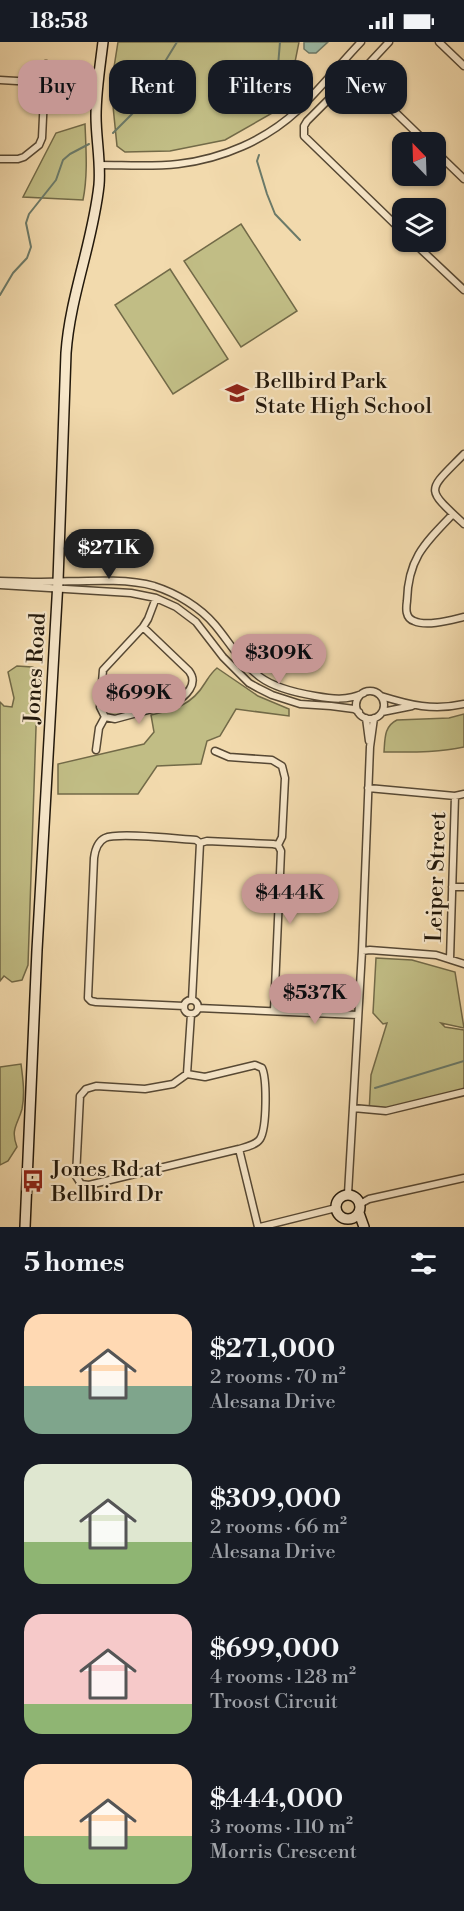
<!DOCTYPE html>
<html lang="en">
<head>
<meta charset="utf-8">
<style>
  :root { --surface:#171b24; --page:#20242c; --text:#f1f3f6; --muted:#9ea1a6; --accent:#c59692 }
  body { margin:0; font-family:"Libre Bodoni",serif; background:var(--page); color:var(--text); height:100vh; display:flex; flex-direction:column; font-size:22px; white-space:nowrap }
  * { box-sizing:border-box; margin:0 }
  p { font-size:20px; color:var(--muted) }
  .icon { flex:none; width:33px; height:33px; fill:none; stroke:currentColor; stroke-width:2; stroke-linecap:round; stroke-linejoin:round }
  .map { position:relative; height:1185px; overflow:hidden }
  .side { display:flex; flex-direction:column; background:var(--surface); flex:1 }
  .side>* { flex:none }
  .guide { position:absolute; left:18px; top:18px; width:429px; height:54px; display:flex; gap:12px }
  .needle { width:39px; rotate:337deg }
  .tools { position:absolute; left:392px; top:90px; display:grid; gap:12px }
  .tools a { display:grid; place-items:center; width:54px; height:54px; border-radius:12px; background:var(--surface); box-shadow:0 2px 4px #0004; font-size:30px }
  .price { position:absolute; translate:-50% -51px; padding:0 14px; border-radius:21px; background:var(--accent); color:#111; font-size:20px; line-height:39px; filter:drop-shadow(0 2px 3px #0008) }
  .price::after { content:''; position:absolute; left:50%; top:36px; width:18px; height:14px; margin-left:-9px; background:inherit; clip-path:polygon(0 0,100% 0,50% 100%) }
  .price.on { background:#222; color:#fff }
  ul { padding:0; list-style:none }
  li { display:flex; align-items:center; gap:18px; height:150px; padding:0 24px }
  li span { display:grid; place-items:center; flex:none; width:168px; height:120px; border-radius:18px; color:#555 }
  li>.icon { margin-inline-start:auto }
  span .icon { width:72px; height:72px; fill:#fffc; stroke-width:1 }
  li b { font-size:26px }
  h2 { display:flex; justify-content:space-between; align-items:center; height:72px; padding:0 24px; font-size:26px }
  .tag { padding:0 21px; border-radius:18px; background:var(--surface); box-shadow:0 2px 4px #0004; font-size:21px; line-height:54px }
  .tag.on { background:var(--accent); color:#111 }
  .status { display:flex; justify-content:space-between; align-items:center; height:42px; padding:0 30px; background:var(--surface); direction:ltr }
  .status svg { height:16px; fill:currentColor }
  .map>svg:first-child { display:block }
  .green { fill:#c1bd85; stroke:#726a48; stroke-width:1.5 }
  .water { fill:#9cbba8; stroke:#6b7a69; stroke-width:1.5 }
  .lines { fill:none; stroke-linecap:round; stroke-linejoin:round }
  .stream { stroke:#6b7a69; stroke-width:2 }
  .street-casing { stroke:#564834; stroke-width:9 }
  .secondary-casing { stroke:#22180b; stroke-width:12 }
  .street { stroke:#f7e7ca; stroke-width:6 }
  .secondary { stroke:#f7e7ca; stroke-width:9 }
  .labels { text-anchor:middle; stroke-width:4.5; stroke-linejoin:round; paint-order:stroke }
  .poi-label { font-size:22px; fill:#22180b; stroke:#f7e7ca; text-anchor:start }
  .street-label { font-size:22px; fill:#22180b; stroke:#f7e7ca }
</style>
</head>
<body>
<div class="status"><b>18:58</b><svg viewBox="0 0 49 12"><path d="M0 12V9h3v3zM5 12V6h3v6zM10 12V3h3v9zM15 12V0h3v12zM26 1h20v11H26zM47 4h2v5h-2z"/></svg></div>
<div class="map">
<svg width="464" height="1185" viewBox="0 0 464 1185">
  <rect width="100%" height="100%" fill="#f2daad"/>
  <filter id="stains"><feTurbulence type="fractalNoise" baseFrequency=".00333" numOctaves="4"/><feColorMatrix values="0 0 0 0 .2 0 0 0 0 .09 0 0 0 0 .02 0 0 0 .5 -.17"/></filter>
  <radialGradient id="worn" r=".72"><stop offset=".6" stop-color="#630" stop-opacity="0"/><stop offset="1" stop-color="#630" stop-opacity=".3"/></radialGradient>
  <path class="green" d="M118,0H299L292,35L285,44L281,54V66L225,98L170,109L125,110L117,104L111,44Z
    M85,82C86,108 88,133 83,158L23,155L56,91Z
    M241,182L297,269L241,305L184,219Z
    M170,227L228,317L173,352L115,263Z
    M17,624L32,625L38,627L28,923L22,938L12,940L4,934L0,939V660L4,664L12,665L14,656L8,630Z
    M217,626L258,654L289,667V674L236,667L220,694L207,699L201,722L157,724L138,752H58V722L144,702L154,690L151,673C174,668 192,663 205,641C209,635 211,631 217,626Z
    M464,672V705C438,711 410,710 384,710C385,697 384,684 397,678L449,676Z
    M376,916L412,918L455,930L464,986L441,981L445,985L464,988V1047L369,1071L371,1033L387,981L383,982L373,971Z
    M21,1022C23,1037 25,1052 22,1067C18,1082 10,1087 17,1105L8,1119L0,1123V1025Z"/>
  <path class="water" d="M304,0H328L316,11H309L304,7Z"/>
  <g class="lines">
    <path class="stream" d="M266,61L278,24L280,0
      M113,91L134,70L177,0
      M259,113L257,119L267,152L275,172L300,198
      M0,253L13,231L27,216L31,205L26,181L29,172L56,138L63,118L70,112L89,102
      M375,1046L464,1019"/>
    <g class="street-casing">
      <path id="street" d="M389,0L361,30L360,36L426,100
        M439,0L464,24
        M360,36L353,35L349,37L307,79L304,84V94L402,189
        M0,38L34,40L40,44L44,54L42,96L39,103L24,115L18,117H0
        M38,42L46,22
        M435,109L464,137
        M99,123C125,123 152,125 178,122C222,117 266,98 298,68C320,47 340,22 361,0
        M413,200L464,248
        M464,412C427,450 424,445 464,482
        M453,472C425,501 408,516 407,559C406,566 405,576 414,579C427,585 451,578 464,575
        M0,539C14,539 27,540 41,540C74,540 123,535 154,544C176,551 200,565 215,583C230,601 241,621 260,635C275,646 297,651 315,654C332,657 347,659 364,651
        M0,543L131,551L156,556L176,565L196,580L223,615L249,641L258,646L272,653L300,662L331,664L354,667L359,670
        M143,585L189,629C199,642 186,654 174,661L115,677L105,675L100,665L103,628L143,585L148,577L156,556
        M356 663a14 14 0 1 1 28 0a14 14 0 1 1-28 0Z
        M381,654C410,663 433,669 464,662
        M382,670L412,664
        M366,676L369,699
        M96,708L99,686L105,675
        M215,709L229,715L272,718L282,724L285,736L282,795L278,803
        M368,746L455,754L464,752
        M452,845H464
        M362,909L370,908L436,913L464,922
        M450,917L455,754
        M184 965a7 7 0 1 1 14 0a7 7 0 1 1-14 0Z
        M192,958L200,801L207,799L273,802L278,803
        M184,964L96,960L91,959L88,956L94,816C95,808 97,800 105,796C118,790 178,797 196,798L200,801
        M198,966L358,973
        M274,969L281,809L278,803
        M255,1023L262,1026C267,1037 267,1086 260,1097C256,1103 246,1105 239,1107L89,1143L81,1142L76,1134L80,1054L86,1047L96,1044L145,1047L173,1042L187,1032L205,1035Z
        M187,1032L191,972
        M353,1066L386,1069L464,1050
        M239,1107L258,1185
        M348,1152L362,909L370,705L374,676
        M360,1162L369,1157L464,1136
        M260,1185L336,1166"/>
    </g>
    <g class="secondary-casing">
      <path id="secondary" d="M336 1165a12 12 0 1 1 24 0a12 12 0 1 1-24 0Z
        M359,1171L364,1185
        M25,1185L37,908L58,539L66,311C70,254 93,200 99,143C101,120 96,97 96,74C96,49 100,25 103,0"/>
    </g>
    <use href="#street" class="street"/>
    <use href="#secondary" class="secondary"/>
  </g>
  <defs>
    <g id="school-bare" transform="scale(1.8)"><path d="M0-5L7-2L0 1L-7-2ZM-4 1L0 2.5L4 1V4Q0 6-4 4Z" fill="#8f2418" stroke="#f7e7ca" stroke-width="2.5" paint-order="stroke"/></g>
    <g id="bus-bare" transform="scale(1.8)"><path d="M-5-6H5V4H4V6H2V4H-2V6H-4V4H-5ZM-3.5-4V0h7V-4ZM-3.5 1.2v1.5H-2V1.2ZM2 1.2v1.5H3.5V1.2Z" fill="#8f2418" stroke="#f7e7ca" stroke-width="2.5" paint-order="stroke"/></g>
  </defs>
  <g fill-rule="evenodd">
    <use href="#school-bare" x="237" y="351"/>
    <use href="#bus-bare" x="33" y="1139"/>
  </g>
  <g class="labels">
    <g class="poi-label">
      <text x="255" y="346">Bellbird Park<tspan x="255" dy="25">State High School</tspan></text>
      <text x="51" y="1134">Jones Rd at<tspan x="51" dy="25">Bellbird Dr</tspan></text>
    </g>
    <g class="street-label">
      <text transform="translate(34 626) rotate(-87)" y="8">Jones Road</text>
      <text transform="translate(435 835) rotate(-88)" y="8">Leiper Street</text>
    </g>
  </g>
  <rect width="100%" height="100%" filter="url(#stains)"/>
  <rect width="100%" height="100%" fill="url(#worn)"/>
</svg>
<div class="tools">
<a><svg class="needle" viewBox="-14 -14 28 28"><path d="M0-13l5 13h-10z" fill="#e53935"/><path d="M0 13l5-13h-10z" fill="#9ea1a6"/></svg></a>
<a><svg class="icon" aria-label="layers" viewBox="0 0 24 24"><path d="M12 4l9 5-9 5-9-5zM3 14l9 5 9-5"/></svg></a>
</div>
<b class="price on" style="left:109px;top:538px">$271K</b>
<b class="price" style="left:279px;top:643px">$309K</b>
<b class="price" style="left:139px;top:683px">$699K</b>
<b class="price" style="left:290px;top:883px">$444K</b>
<b class="price" style="left:315px;top:983px">$537K</b>
<div class="guide">
<a class="tag on">Buy</a>
<a class="tag">Rent</a>
<a class="tag">Filters</a>
<a class="tag">New</a>
</div>
</div>
<section class="side">
<h2>5 homes<svg class="icon" aria-label="filters" viewBox="0 0 24 24"><path d="M4 7h16M4 17h16"/><circle cx="9" cy="7" r="2"/><circle cx="15" cy="17" r="2"/></svg></h2>
<ul>
<li><span style="background:linear-gradient(#ffd9b3 60%,#7fa58c 0)"><svg class="icon" aria-label="home" viewBox="0 0 24 24"><path d="M3 11l9-7 9 7M6 9v11h12V9"/></svg></span><div><b>$271,000</b><p>2 rooms · 70 m²</p><p>Alesana Drive</p></div></li>
<li><span style="background:linear-gradient(#dfe7d0 65%,#8fb573 0)"><svg class="icon" aria-label="home" viewBox="0 0 24 24"><path d="M3 11l9-7 9 7M6 9v11h12V9"/></svg></span><div><b>$309,000</b><p>2 rooms · 66 m²</p><p>Alesana Drive</p></div></li>
<li><span style="background:linear-gradient(#f6c9c9 75%,#8fb573 0)"><svg class="icon" aria-label="home" viewBox="0 0 24 24"><path d="M3 11l9-7 9 7M6 9v11h12V9"/></svg></span><div><b>$699,000</b><p>4 rooms · 128 m²</p><p>Troost Circuit</p></div></li>
<li><span style="background:linear-gradient(#ffd9b3 60%,#8fb573 0)"><svg class="icon" aria-label="home" viewBox="0 0 24 24"><path d="M3 11l9-7 9 7M6 9v11h12V9"/></svg></span><div><b>$444,000</b><p>3 rooms · 110 m²</p><p>Morris Crescent</p></div></li>
</ul>
</section>
</body>
</html>
